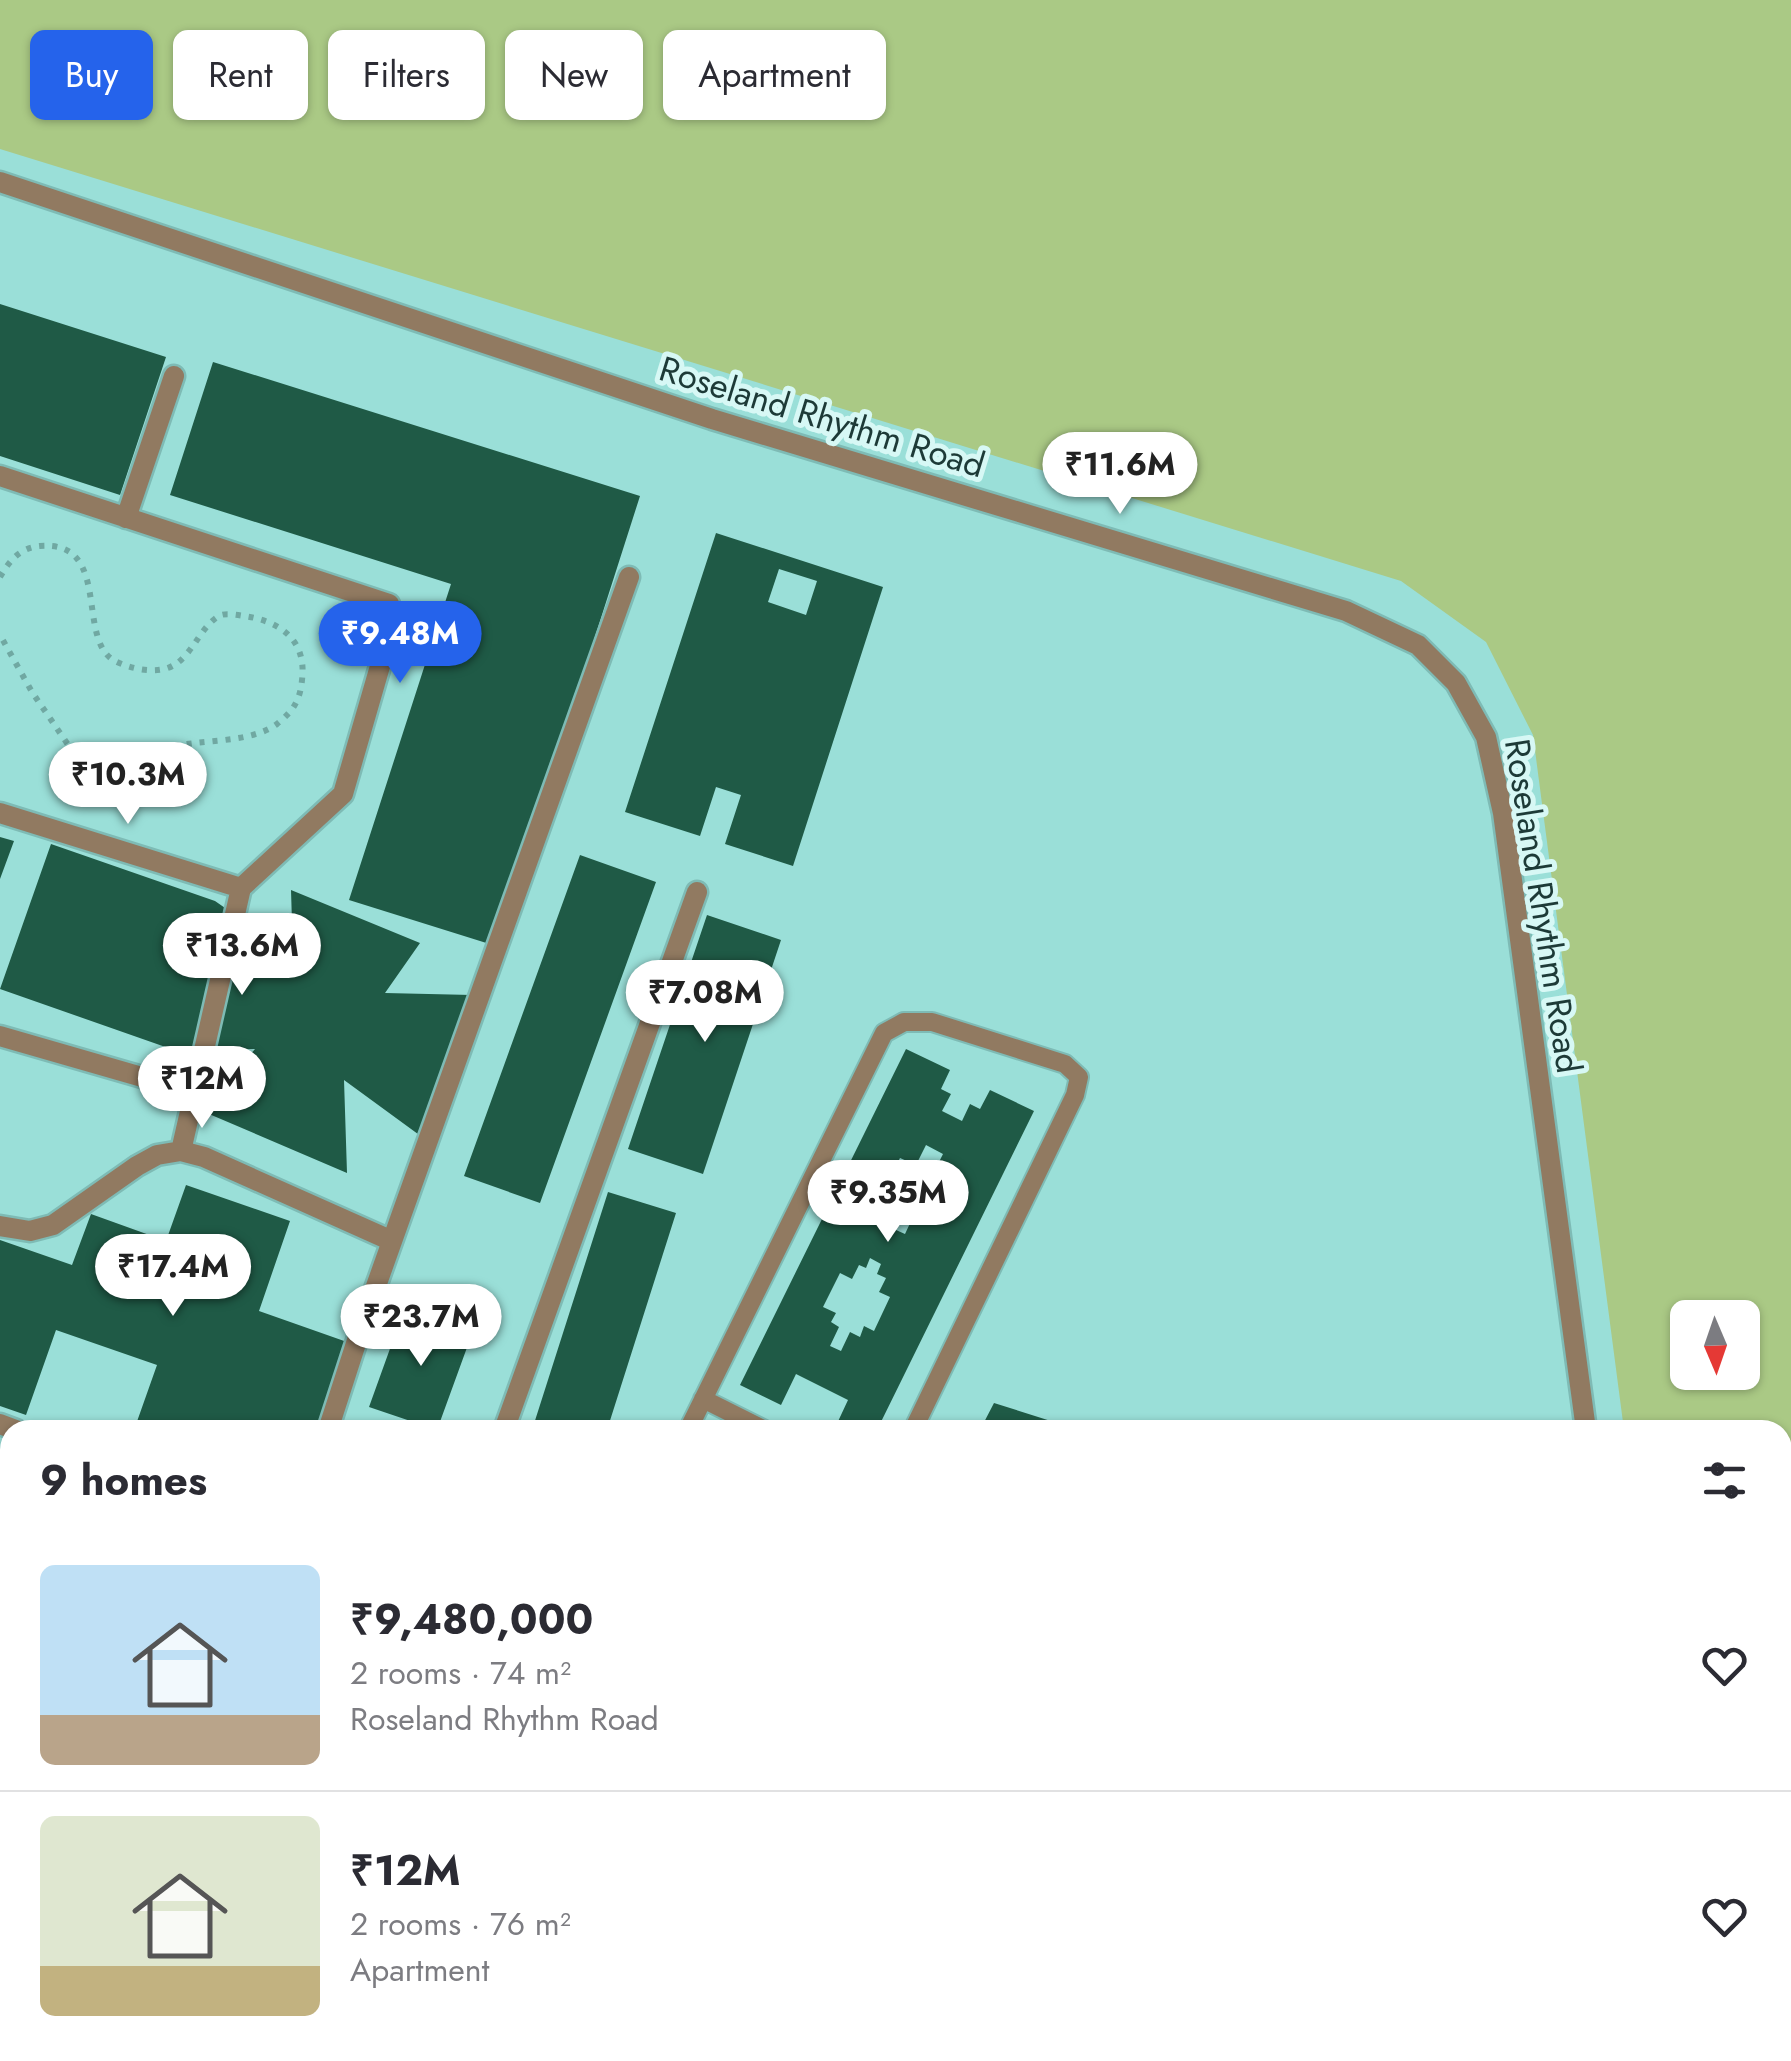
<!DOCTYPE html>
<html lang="en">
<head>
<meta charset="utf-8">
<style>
  :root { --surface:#fff; --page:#f2f2f3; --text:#2b2b33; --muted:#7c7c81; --line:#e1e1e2; --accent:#2563eb }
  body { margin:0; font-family:Jost,sans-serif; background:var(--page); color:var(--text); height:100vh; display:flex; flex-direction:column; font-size:38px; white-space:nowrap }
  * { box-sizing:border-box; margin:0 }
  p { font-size:32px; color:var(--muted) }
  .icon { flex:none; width:55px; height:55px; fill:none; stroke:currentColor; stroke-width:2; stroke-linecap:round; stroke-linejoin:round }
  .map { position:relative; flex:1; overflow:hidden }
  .sheet { position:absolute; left:0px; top:1420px; width:1792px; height:642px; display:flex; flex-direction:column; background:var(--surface); border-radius:30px 30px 0 0; box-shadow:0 2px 8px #0004 }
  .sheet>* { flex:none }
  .guide { position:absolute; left:30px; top:30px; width:1000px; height:90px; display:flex; gap:20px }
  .needle { width:65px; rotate:178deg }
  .tools { position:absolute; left:1670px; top:1300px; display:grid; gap:20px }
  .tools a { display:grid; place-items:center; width:90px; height:90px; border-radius:15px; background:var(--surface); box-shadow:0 2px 8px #0004; font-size:50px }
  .price { position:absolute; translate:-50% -85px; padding:0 22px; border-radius:35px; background:#fff; color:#222; font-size:32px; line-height:65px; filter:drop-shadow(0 2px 5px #0008) }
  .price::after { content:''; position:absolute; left:50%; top:60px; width:30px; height:22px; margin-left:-15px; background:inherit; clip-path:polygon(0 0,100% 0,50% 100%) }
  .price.selected { background:var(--accent); color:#fff }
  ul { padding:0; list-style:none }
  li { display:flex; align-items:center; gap:30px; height:250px; padding:0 40px }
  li+li { border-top:2px solid var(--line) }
  li span { display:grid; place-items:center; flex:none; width:280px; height:200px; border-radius:15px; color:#555 }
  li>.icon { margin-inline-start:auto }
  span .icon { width:120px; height:120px; fill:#fffc; stroke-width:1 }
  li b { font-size:42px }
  h2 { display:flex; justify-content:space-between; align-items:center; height:120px; padding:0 40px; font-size:42px }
  .chip { padding:0 35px; border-radius:15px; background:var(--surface); box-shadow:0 2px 8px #0004; font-size:35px; line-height:90px }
  .chip.selected { background:var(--accent); color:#fff }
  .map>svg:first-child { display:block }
  .green { fill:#aac985; fill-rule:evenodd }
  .building { fill:#1f5a46; fill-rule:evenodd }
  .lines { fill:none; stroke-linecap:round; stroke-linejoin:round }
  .lane-casing { stroke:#7ebbb5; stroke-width:22 }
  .street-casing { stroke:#7ebbb5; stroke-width:25 }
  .secondary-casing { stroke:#7ebbb5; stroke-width:25 }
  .path { stroke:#70a8a2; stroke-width:6; stroke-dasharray:5 8; stroke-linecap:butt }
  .lane { stroke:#917a61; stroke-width:18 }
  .street { stroke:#917a61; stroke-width:20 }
  .secondary { stroke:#72502b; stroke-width:20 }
  .labels { text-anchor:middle; stroke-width:10; stroke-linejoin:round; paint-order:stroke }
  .street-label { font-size:35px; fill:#1d3a37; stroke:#d7f8f5 }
</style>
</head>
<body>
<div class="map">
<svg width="1791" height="2061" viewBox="0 0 1791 2061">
  <rect width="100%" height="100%" fill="#9adfd8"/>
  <path class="green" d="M0,0H1791V1721L1782,1719V1430H1624L1533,735L1486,642L1401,581L0,149ZM1688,1318H1742V1372H1688Z"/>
  <path class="building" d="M0,304L166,357L120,495L0,456Z
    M213,362L640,496L496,946L349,900L451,584L170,495Z
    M716,533L883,587L793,866L725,844L741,795L716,787L700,836L625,812ZM779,569L817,581L806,615L768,602Z
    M0,837L14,841L0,879Z
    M51,844L215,901L293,955L291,890L420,943L385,993L472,995L422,1137L344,1080L347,1173L202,1111L255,1049L174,1050L0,989Z
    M580,855L656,882L540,1203L464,1176Z
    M707,915L781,940L703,1174L628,1149Z
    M906,1049L950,1070L941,1089L951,1094L942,1111L962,1121L970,1104L980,1109L990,1090L1034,1111L877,1430H834L848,1400L796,1374L781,1405L740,1385ZM926,1145L943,1154L933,1174L949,1182L929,1224L913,1217L905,1234L887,1226L895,1208L879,1200L900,1158L916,1165ZM870,1258L881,1264L877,1274L886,1278L879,1292L890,1297L874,1331L864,1326L860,1337L850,1332L841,1351L830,1346L839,1327L831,1322L836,1313L823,1307L840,1273L852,1279L859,1265L866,1268Z
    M186,1185L290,1221L259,1311L347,1342L316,1430H134L157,1365L56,1330L26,1415L0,1406V1240L72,1265L91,1214L166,1241Z
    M608,1192L676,1213L607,1430H532Z
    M405,1307L473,1331L437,1430L369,1407Z
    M994,1403L1076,1429L1075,1430H980Z
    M0,1768L10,1771V1935L0,1931Z
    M714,2052H849L845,2061H731Z
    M915,2052H1005L1000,2061H910Z"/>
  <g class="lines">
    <g class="lane-casing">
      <path id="lane" d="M703,1399L765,1430
        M688,1430L884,1033L904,1022H932L1065,1064L1079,1077L1075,1095L913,1430
        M1125,2052L1136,2061
        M608,2061L612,2052
        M871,2061L876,2052
        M1013,2061L1019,2052
        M1180,2061L1187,2052"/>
    </g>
    <g class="street-casing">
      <path id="street" d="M0,182L712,419L1346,611L1418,645L1456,683L1486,737L1503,813L1586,1430
        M0,476L389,604L387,642L343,794L241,888L181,1151
        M126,518L174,376
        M0,813L241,888
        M0,1036L194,1092
        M0,1226L30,1231L53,1225L137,1166L157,1155L181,1151L204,1157L392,1241
        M0,1424L16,1430
        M328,1430L360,1331L629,577
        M504,1430L697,892
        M0,1739L8,1741L10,1735
        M1782,1755L1791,1757
        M0,1940L10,1943"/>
    </g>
    <g class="secondary-casing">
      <path id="secondary" d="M0,1993L10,1994
        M361,2052L406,2061"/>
    </g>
    <path class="path" d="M0,577C10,560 20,548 40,546C113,540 75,640 115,661C131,669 158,675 174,665C182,661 190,650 195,643C201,634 210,620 221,615C227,613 238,615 244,616C280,621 307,640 302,680C300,701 293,711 277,724C250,744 198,739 166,748C139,755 114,773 86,771L32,692L0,635"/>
    <use href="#lane" class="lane"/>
    <use href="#street" class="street"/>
    <use href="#secondary" class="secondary"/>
  </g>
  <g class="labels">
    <g class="street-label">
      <text transform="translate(822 417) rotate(17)" y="12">Roseland Rhythm Road</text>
      <text transform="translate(1543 906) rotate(81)" y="12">Roseland Rhythm Road</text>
    </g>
  </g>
</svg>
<div class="tools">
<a><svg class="needle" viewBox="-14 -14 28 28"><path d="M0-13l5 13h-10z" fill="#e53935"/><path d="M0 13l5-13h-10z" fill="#7c7c81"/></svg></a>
</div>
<b class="price" style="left:1120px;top:517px">₹11.6M</b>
<b class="price selected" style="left:400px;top:686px">₹9.48M</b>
<b class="price" style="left:128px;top:827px">₹10.3M</b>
<b class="price" style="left:242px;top:998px">₹13.6M</b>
<b class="price" style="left:705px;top:1045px">₹7.08M</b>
<b class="price" style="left:202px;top:1131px">₹12M</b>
<b class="price" style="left:888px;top:1245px">₹9.35M</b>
<b class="price" style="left:173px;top:1319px">₹17.4M</b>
<b class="price" style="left:421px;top:1369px">₹23.7M</b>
<div class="guide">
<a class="chip selected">Buy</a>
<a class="chip">Rent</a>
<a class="chip">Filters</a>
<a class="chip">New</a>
<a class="chip">Apartment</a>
</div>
<section class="sheet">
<h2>9 homes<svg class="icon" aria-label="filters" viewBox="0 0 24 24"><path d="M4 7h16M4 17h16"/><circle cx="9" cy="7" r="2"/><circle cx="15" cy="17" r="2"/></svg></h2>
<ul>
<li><span style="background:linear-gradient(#bfe0f5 75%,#b9a48a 0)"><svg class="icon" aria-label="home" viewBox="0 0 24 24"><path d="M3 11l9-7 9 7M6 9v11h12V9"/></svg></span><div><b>₹9,480,000</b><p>2 rooms · 74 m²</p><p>Roseland Rhythm Road</p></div><svg class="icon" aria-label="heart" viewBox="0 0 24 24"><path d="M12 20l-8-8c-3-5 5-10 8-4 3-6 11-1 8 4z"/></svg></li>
<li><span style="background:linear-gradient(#dfe7d0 75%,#c2b280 0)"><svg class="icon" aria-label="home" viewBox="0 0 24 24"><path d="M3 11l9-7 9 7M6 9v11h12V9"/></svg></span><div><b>₹12M</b><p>2 rooms · 76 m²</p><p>Apartment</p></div><svg class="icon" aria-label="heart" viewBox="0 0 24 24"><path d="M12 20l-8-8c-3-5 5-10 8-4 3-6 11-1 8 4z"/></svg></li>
</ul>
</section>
</div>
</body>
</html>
